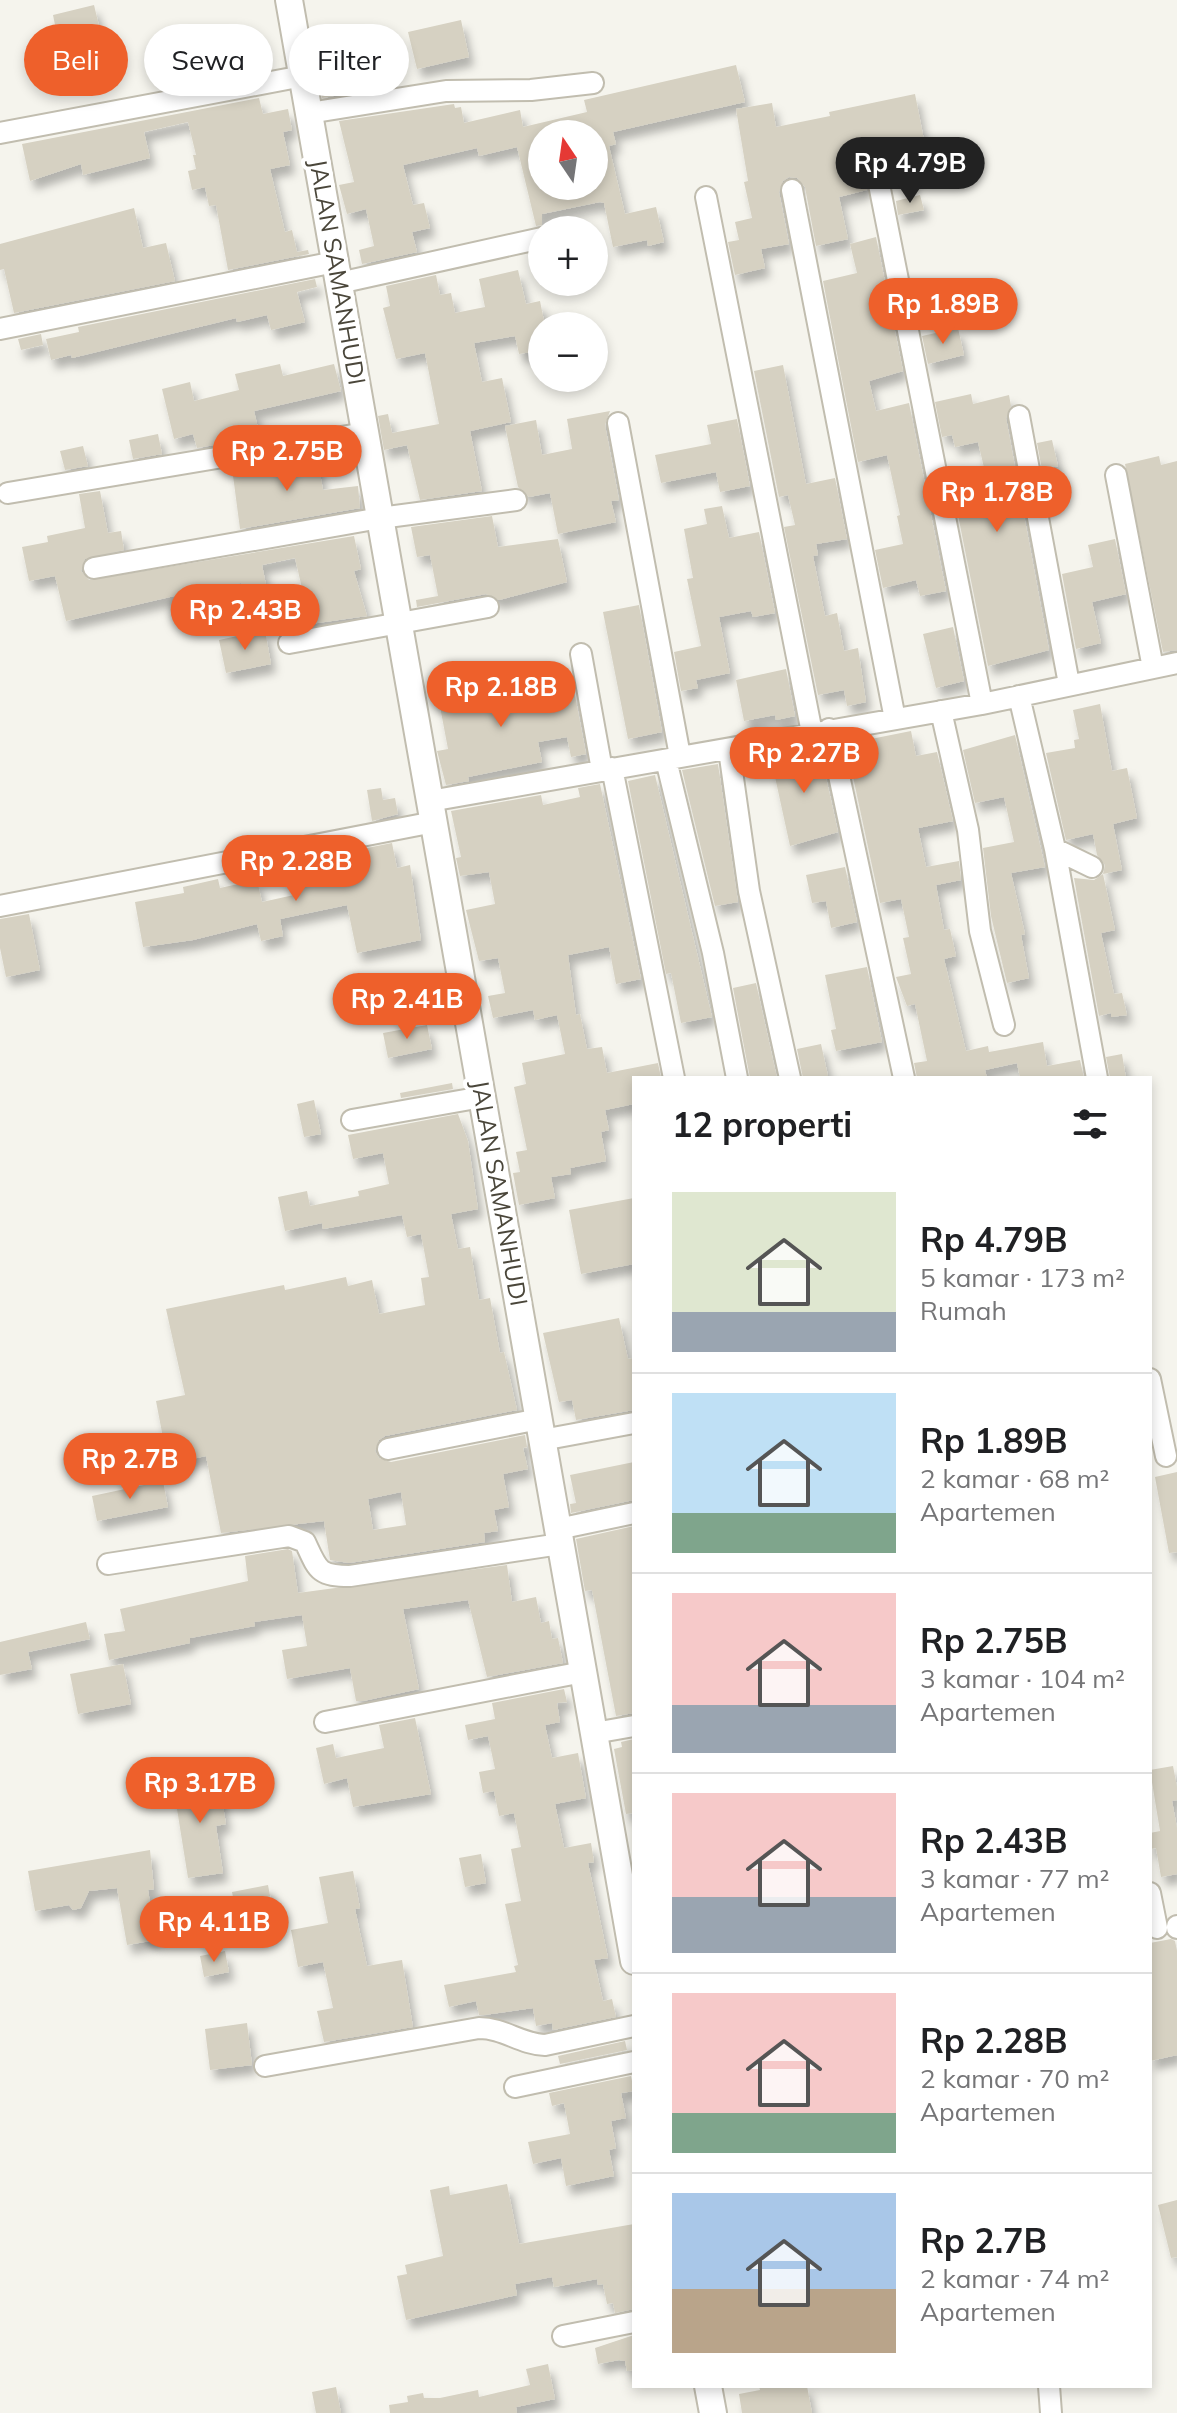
<!DOCTYPE html>
<html lang="id">
<head>
<meta charset="utf-8">
<style>
  :root { --surface:#fff; --page:#f2f2f2; --text:#202124; --muted:#757577; --line:#e0e0e0; --accent:#ee602b }
  body { margin:0; font-family:Mulish,sans-serif; background:var(--page); color:var(--text); height:100vh; display:flex; flex-direction:column; font-size:30px; white-space:nowrap }
  * { box-sizing:border-box; margin:0 }
  p { font-size:26px; color:var(--muted) }
  .icon { flex:none; width:44px; height:44px; fill:none; stroke:currentColor; stroke-width:2; stroke-linecap:round; stroke-linejoin:round }
  .map { position:relative; flex:1; overflow:hidden }
  .sheet { position:absolute; left:632px; top:1076px; width:520px; height:1312px; display:flex; flex-direction:column; background:var(--surface); border-radius:0px; box-shadow:0 4px 12px #0003 }
  .sheet>* { flex:none }
  .guide { position:absolute; left:24px; top:24px; width:488px; height:72px; display:flex; gap:16px }
  .needle { width:52px; rotate:347deg }
  .tools { position:absolute; left:528px; top:120px; display:grid; gap:16px }
  .tools a { display:grid; place-items:center; width:80px; height:80px; border-radius:50%; background:var(--surface); box-shadow:0 4px 12px #0003; font-size:40px }
  .price { position:absolute; translate:-50% -68px; padding:0 18px; border-radius:28px; background:var(--accent); color:#fff; font-size:26px; line-height:52px; filter:drop-shadow(0 2px 4px #0008) }
  .price::after { content:''; position:absolute; left:50%; top:48px; width:24px; height:18px; margin-left:-12px; background:inherit; clip-path:polygon(0 0,100% 0,50% 100%) }
  .price.selected { background:#222; color:#fff }
  ul { padding:0; list-style:none }
  li { display:flex; align-items:center; gap:24px; height:200px; padding:0 40px }
  li+li { border-top:2px solid var(--line) }
  li span { display:grid; place-items:center; flex:none; width:224px; height:160px; border-radius:0px; color:#555 }
  li>.icon { margin-inline-start:auto }
  span .icon { width:96px; height:96px; fill:#fffc; stroke-width:1 }
  li b { font-size:34px }
  h2 { display:flex; justify-content:space-between; align-items:center; height:96px; padding:0 40px; font-size:34px }
  .pill { padding:0 28px; border-radius:36px; background:var(--surface); box-shadow:0 4px 12px #0003; font-size:28px; line-height:72px }
  .pill.selected { background:var(--accent); color:#fff }
  .map>svg:first-child { display:block }
  .building { fill:#d6d1c2; fill-rule:evenodd; filter:url(#shadow) }
  .lines { fill:none; stroke-linecap:round; stroke-linejoin:round }
  .minor-casing { stroke:#c1bdaf; stroke-width:24 }
  .tertiary-casing { stroke:#c1bdaf; stroke-width:30 }
  .minor { stroke:#fff; stroke-width:20 }
  .tertiary { stroke:#fff; stroke-width:26 }
  .labels { text-anchor:middle; stroke-width:8; stroke-linejoin:round; paint-order:stroke }
  .street-label { font-size:24px; fill:#4a463a; stroke:#fff }
</style>
</head>
<body>
<div class="map">
<svg width="1177" height="2413" viewBox="0 0 1177 2413">
  <defs>
    <filter id="shadow"><feDropShadow dx="5" dy="9" stdDeviation="4" flood-color="#0004"/></filter>
  </defs>
  <rect width="100%" height="100%" fill="#f5f4ed"/>
  <path class="building" d="M94,5L100,30L58,40L53,15Z
    M461,20L469,57L417,69L408,32Z
    M382,31L385,48L379,49L383,67L371,70L372,76L354,80L357,92L322,98L313,46Z
    M241,61L244,74L206,81L203,69Z
    M736,65L745,102L613,132L616,144L609,146L625,214L656,207L664,242L648,246L647,240L613,247L604,203L600,202L542,214V225L536,226L517,147L479,156L477,148L403,165L413,205L424,203L430,228L412,232L417,252L362,264L359,250L374,246L366,209L347,214L339,185L354,182L339,121L454,104L455,108L461,107L464,123L520,110L523,127L587,112L584,100ZM542,134H594V186H542Z
    M915,94L926,150L886,157L878,152L866,155L862,166L867,190L839,197L848,239L816,246L805,187L797,178L789,177L783,181L779,192L789,244L761,249L765,268L735,275L728,242L739,240L735,222L752,218L744,182L748,181L736,109L772,103L776,127L830,116L829,112Z
    M259,98L263,114L288,109L292,130L283,132L290,165L270,169L285,232L292,230L297,252L308,250L309,254L228,270L216,205L209,206L205,187L192,190L188,171L196,169L193,155H196L188,122L144,132L150,158L83,175L81,164L30,181L22,144Z
    M920,195L924,210L898,215L896,201Z
    M134,208L143,248L166,243L175,281L14,313L4,269L0,270V244Z
    M876,237L903,371L869,381L876,411L909,403L946,591L920,596L916,580L883,588L875,550L903,544L897,516L900,515L887,455L858,462L823,281L857,273L850,244Z
    M518,270L526,304L540,301L545,326L542,350L519,354L515,336L474,343L482,382L502,378L511,422L470,431L482,491L420,500L407,445L384,450L378,416L388,414L392,433L439,424L425,353L396,359L383,308L390,306L386,286L436,275L440,295L451,293L455,313L485,307L479,279Z
    M315,279L317,287L297,292L305,322L271,330L267,315L237,322L236,318L72,358L71,355L51,360L46,339L79,332L78,327Z
    M958,328L964,355L928,364L922,336Z
    M41,334L43,345L21,350L18,339Z
    M280,364L283,376L334,364L341,391L254,411L260,437L197,448L193,434L174,439L162,389L190,382L194,401L239,390L235,374Z
    M783,365L806,484L835,478L847,539L816,544L818,555L813,556L825,616L837,613L844,651L858,648L866,702L847,706L844,690L818,695L784,527L795,525L788,495L779,497L754,371Z
    M971,394L973,404L1009,395L1011,406L1006,418L1049,650L988,666L957,510L992,502L978,442L955,447L952,435L942,437L935,402Z
    M610,411L605,425L619,500L611,501L616,522L558,534L550,493L529,497L518,487L505,426L536,420L542,455L572,449L567,419Z
    M737,419L750,486L720,492L716,472L661,483L655,455L711,444L707,425Z
    M158,434L162,454L133,459L129,440Z
    M1052,440L1058,466L1042,470L1037,443Z
    M83,446L88,466L65,470L60,451Z
    M317,456L323,490L358,486L360,508L240,529L232,468Z
    M1159,456L1161,465L1177,461V650L1163,652L1125,464Z
    M100,491L108,533L121,531L124,550L85,559L81,571L89,580L354,536L361,569L354,571L367,616L296,626L291,600L304,597L295,558L262,565L266,585L243,590L241,583L222,585L66,621L55,576L29,581L22,547L48,542L47,536L85,528L79,494Z
    M722,506L729,538L759,532L775,613L753,617L751,611L719,617L730,673L696,680L698,688L681,691L674,652L701,646L687,579L693,578L684,529L707,524L704,509Z
    M492,516L498,547L558,539L567,582L499,600L486,594L417,607L416,600L438,596L430,555L417,557L411,527Z
    M1115,539L1126,594L1092,602L1101,643L1076,649L1062,574L1093,567L1088,545Z
    M639,605L662,732L628,739L603,612Z
    M953,627L964,681L936,688L923,634Z
    M265,630L271,664L226,673L219,640Z
    M786,669L795,716L776,720L775,715L744,721L736,680Z
    M484,670L486,681L501,678L506,705L561,696V693L574,690L586,754L571,757L567,737L538,742L542,762L468,777L469,781L446,785L437,751L448,749L438,696L464,691L460,674Z
    M1100,704L1112,771L1127,768L1137,818L1113,824L1122,870L1103,874L1105,865L1097,855L1093,834L1066,840L1046,753L1075,748L1074,740L1079,739L1073,710Z
    M911,731L916,756L937,752L953,821L918,828L926,867L959,861L961,880L936,885L944,930L950,929L956,956L944,959L966,1051L988,1046L989,1052L1043,1042L1047,1066L1080,1060L1084,1078H1020L1017,1063L985,1070L987,1078H917L914,1063L927,1061L915,1004L907,1006L896,977L911,974L903,938L909,937L901,899L880,903L846,744Z
    M1015,735L1045,867L1011,873L1025,934L1021,935L1029,978L1007,983L991,916L983,848L1014,842L1004,797L975,803L963,750Z
    M819,746L838,832L790,846L770,754Z
    M718,764L738,902L715,906L682,770Z
    M655,775L712,1017L681,1023L671,973L666,974L628,781Z
    M600,784L641,979L616,984L609,947L568,955L576,1015L580,1014L587,1049L602,1047L607,1073L658,1063L661,1078H634V1104L605,1110L609,1130L601,1132L606,1161L570,1168L571,1174L551,1177L555,1198L519,1205L513,1173L520,1172L516,1152L527,1150L514,1087L526,1084L522,1063L565,1054L557,1015L535,1020L533,1010L493,1018L488,996L505,993L498,958L479,961L466,910L495,904L489,872L460,876L456,858L461,857L451,811L541,795L543,805L580,797L578,788Z
    M381,788L383,800L395,798L398,814L372,821L367,790Z
    M392,843L397,868L410,865L421,940L357,953L347,905L280,919L283,936L261,941L257,924L193,940L143,947L135,902L184,893L183,887L218,879L220,888L257,880L262,902L294,895L287,864Z
    M845,867L857,922L831,928L826,901L812,903L806,875Z
    M1103,874L1115,930L1101,933L1114,994L1122,993L1127,1015L1111,1017V1013L1099,1016L1074,878L1094,880Z
    M29,914L40,970L6,977L0,948V919Z
    M867,967L882,1042L836,1051L831,1030L836,1029L825,975Z
    M756,983L777,1078H750L733,988Z
    M427,1025L432,1049L388,1058L383,1033Z
    M821,1044L828,1076L803,1078L797,1049Z
    M1122,1054L1126,1078H1110L1106,1057Z
    M452,1083L453,1089L401,1098L400,1093Z
    M314,1100L321,1134L304,1137L297,1104Z
    M458,1114L468,1141L478,1209L451,1214L458,1249L470,1247L479,1300L490,1298L500,1353L504,1352L517,1410L385,1436L379,1440L375,1451L379,1458L391,1462L525,1435L527,1447L523,1448L528,1469L503,1474L509,1507L494,1510L498,1531L484,1533L485,1542L349,1563L330,1560L324,1521L221,1533L206,1456L168,1464L156,1401L185,1395L166,1309L284,1285L285,1290L346,1277L348,1286L372,1280L379,1314L425,1305L421,1278L429,1277L421,1234L407,1237L402,1215L323,1229L322,1223L285,1231L278,1197L307,1191L310,1206L359,1196L358,1191L389,1184L383,1153L353,1159L348,1135ZM401,1492L406,1525L373,1530L368,1499Z
    M634,1198V1264L581,1274L569,1210Z
    M619,1318L628,1359L634,1358V1410L576,1420L572,1400L559,1402L543,1333Z
    M634,1462V1500L571,1513L570,1504L576,1503L570,1475Z
    M1177,1472V1552L1169,1553L1155,1477Z
    M163,1481L168,1507L97,1521L92,1496Z
    M634,1526V1713L616,1716L592,1590L585,1591L576,1539Z
    M288,1549L292,1551L298,1593L507,1565L512,1602L536,1597L541,1623L549,1621L552,1639L558,1638L563,1663L487,1677L468,1600L403,1609L419,1689L363,1701H356L350,1668L287,1679L282,1650L307,1646L302,1615L254,1622L255,1626L190,1638V1643L109,1660L104,1634L125,1631L120,1609L248,1581L245,1556Z
    M86,1622L90,1639L28,1652L32,1669L0,1675V1642Z
    M123,1664L131,1704L78,1714L70,1674Z
    M564,1689L567,1702L557,1703L560,1722L545,1725L552,1758L578,1753L586,1798L555,1804L564,1848L591,1843L594,1862L588,1863L608,1958L594,1960L603,2001L612,1999L616,2017L553,2030L552,2023L536,2026L533,2008L484,2015H479L476,2001L449,2007L444,1985L516,1972L514,1966L518,1965L505,1904L521,1901L511,1849L521,1847L514,1813L499,1816L494,1791L483,1793L479,1772L495,1769L488,1736L468,1740L465,1725L495,1719L492,1703Z
    M415,1718L431,1794L353,1807L347,1778L324,1784L316,1748L333,1744L336,1758L384,1748L379,1725Z
    M634,1739V1813L626,1814L614,1749L622,1747L621,1742Z
    M1173,1766L1177,1787V1800L1172,1801L1177,1828V1874L1161,1877L1156,1848L1150,1849V1833L1160,1831L1150,1770Z
    M207,1778L208,1784L219,1782L226,1824L216,1826L223,1873L188,1878L173,1784Z
    M150,1850L154,1889L148,1890L156,1940L127,1945L117,1888L89,1891L81,1908L73,1910L69,1905L35,1911L28,1871Z
    M481,1854L486,1883L465,1887L459,1858Z
    M353,1871L360,1908L355,1909L367,1966L402,1960L413,2027L324,2042L317,2011L333,2008L323,1962L298,1967L291,1930L328,1923L319,1877Z
    M268,1885L275,1922L239,1928L232,1892Z
    M1171,1939L1175,1941L1177,1951V2055L1150,2061V1943Z
    M225,1951L229,1972L204,1977L200,1956Z
    M247,2023L252,2065L210,2070L205,2029Z
    M625,2041L627,2050L560,2064L558,2056Z
    M631,2076L634,2091L621,2093L626,2118L611,2121L616,2148L609,2150L614,2176L566,2186L561,2158L533,2164L528,2142L570,2134L564,2103L552,2106L549,2093Z
    M507,2184L519,2244L634,2224V2309L615,2313L613,2303L607,2304L603,2284L598,2285L597,2279L554,2287L552,2277L515,2284L517,2295L406,2320L397,2276L407,2274L405,2265L443,2256L430,2190L449,2186L450,2195Z
    M1177,2200V2257L1171,2258L1158,2205Z
    M634,2335V2370L627,2371L625,2361L619,2360L598,2364L595,2348Z
    M548,2364L555,2399L516,2407L517,2413H390L389,2405L408,2402L407,2396L423,2393L424,2398H440L478,2390L479,2397L530,2385L526,2369Z
    M759,2386H807L812,2413H742L739,2394L760,2390Z
    M336,2387L341,2413H316L312,2392Z"/>
  <g class="lines">
    <g class="minor-casing">
      <path id="minor" d="M309,113L446,91L531,90L593,83
        M0,133L303,76
        M875,164L982,704
        M792,190L895,719
        M706,197L812,733
        M339,283L542,238
        M0,329L335,262
        M1019,416L1069,684
        M618,423L680,756
        M1116,475L1153,668
        M8,493L365,433
        M94,568L380,518L516,500
        M289,643L488,607
        M581,654L602,770
        M1019,696L1055,849L1092,867
        M941,711L968,830L980,931L1004,1025
        M829,729L904,1078
        M729,750L749,891L790,1078
        M666,760L713,953L737,1078
        M612,768L674,1078
        M430,801L982,704L1177,663
        M1055,849L1097,1078
        M0,906L434,822
        M352,1120L482,1097
        M1150,1379L1166,1456
        M542,1440L634,1423
        M388,1449L539,1419
        M558,1529L634,1513
        M108,1564L289,1536L305,1542C318,1570 318,1576 350,1576L560,1544
        M325,1722L583,1672
        M594,1733L634,1726
        M1150,1893L1157,1928
        M1177,1926V1928
        M265,2066L479,2028C504,2028 520,2044 545,2045L634,2026
        M515,2087L634,2062
        M563,2336L634,2322
        M1049,2386L1051,2413"/>
    </g>
    <g class="tertiary-casing">
      <path id="tertiary" d="M289,0L634,1961
        M708,2386L713,2413"/>
    </g>
    <use href="#minor" class="minor"/>
    <use href="#tertiary" class="tertiary"/>
  </g>
  <g class="labels">
    <g class="street-label">
      <text transform="translate(337 272) rotate(80)" y="8">JALAN SAMANHUDI</text>
      <text transform="translate(499 1193) rotate(80)" y="8">JALAN SAMANHUDI</text>
    </g>
  </g>
</svg>
<div class="tools">
<a><svg class="needle" viewBox="-14 -14 28 28"><path d="M0-13l5 13h-10z" fill="#e53935"/><path d="M0 13l5-13h-10z" fill="#757577"/></svg></a>
<a>+</a>
<a>−</a>
</div>
<b class="price selected" style="left:910px;top:205px">Rp 4.79B</b>
<b class="price" style="left:943px;top:346px">Rp 1.89B</b>
<b class="price" style="left:287px;top:493px">Rp 2.75B</b>
<b class="price" style="left:997px;top:534px">Rp 1.78B</b>
<b class="price" style="left:245px;top:652px">Rp 2.43B</b>
<b class="price" style="left:501px;top:729px">Rp 2.18B</b>
<b class="price" style="left:804px;top:795px">Rp 2.27B</b>
<b class="price" style="left:296px;top:903px">Rp 2.28B</b>
<b class="price" style="left:407px;top:1041px">Rp 2.41B</b>
<b class="price" style="left:130px;top:1501px">Rp 2.7B</b>
<b class="price" style="left:200px;top:1825px">Rp 3.17B</b>
<b class="price" style="left:214px;top:1964px">Rp 4.11B</b>
<div class="guide">
<a class="pill selected">Beli</a>
<a class="pill">Sewa</a>
<a class="pill">Filter</a>
</div>
<section class="sheet">
<h2>12 properti<svg class="icon" aria-label="filters" viewBox="0 0 24 24"><path d="M4 7h16M4 17h16"/><circle cx="9" cy="7" r="2"/><circle cx="15" cy="17" r="2"/></svg></h2>
<ul>
<li><span style="background:linear-gradient(#dfe7d0 75%,#9aa5b1 0)"><svg class="icon" aria-label="home" viewBox="0 0 24 24"><path d="M3 11l9-7 9 7M6 9v11h12V9"/></svg></span><div><b>Rp 4.79B</b><p>5 kamar · 173 m²</p><p>Rumah</p></div></li>
<li><span style="background:linear-gradient(#bfe0f5 75%,#7fa58c 0)"><svg class="icon" aria-label="home" viewBox="0 0 24 24"><path d="M3 11l9-7 9 7M6 9v11h12V9"/></svg></span><div><b>Rp 1.89B</b><p>2 kamar · 68 m²</p><p>Apartemen</p></div></li>
<li><span style="background:linear-gradient(#f6c9c9 70%,#9aa5b1 0)"><svg class="icon" aria-label="home" viewBox="0 0 24 24"><path d="M3 11l9-7 9 7M6 9v11h12V9"/></svg></span><div><b>Rp 2.75B</b><p>3 kamar · 104 m²</p><p>Apartemen</p></div></li>
<li><span style="background:linear-gradient(#f6c9c9 65%,#9aa5b1 0)"><svg class="icon" aria-label="home" viewBox="0 0 24 24"><path d="M3 11l9-7 9 7M6 9v11h12V9"/></svg></span><div><b>Rp 2.43B</b><p>3 kamar · 77 m²</p><p>Apartemen</p></div></li>
<li><span style="background:linear-gradient(#f6c9c9 75%,#7fa58c 0)"><svg class="icon" aria-label="home" viewBox="0 0 24 24"><path d="M3 11l9-7 9 7M6 9v11h12V9"/></svg></span><div><b>Rp 2.28B</b><p>2 kamar · 70 m²</p><p>Apartemen</p></div></li>
<li><span style="background:linear-gradient(#a9c7e8 60%,#b9a48a 0)"><svg class="icon" aria-label="home" viewBox="0 0 24 24"><path d="M3 11l9-7 9 7M6 9v11h12V9"/></svg></span><div><b>Rp 2.7B</b><p>2 kamar · 74 m²</p><p>Apartemen</p></div></li>
</ul>
</section>
</div>
</body>
</html>
